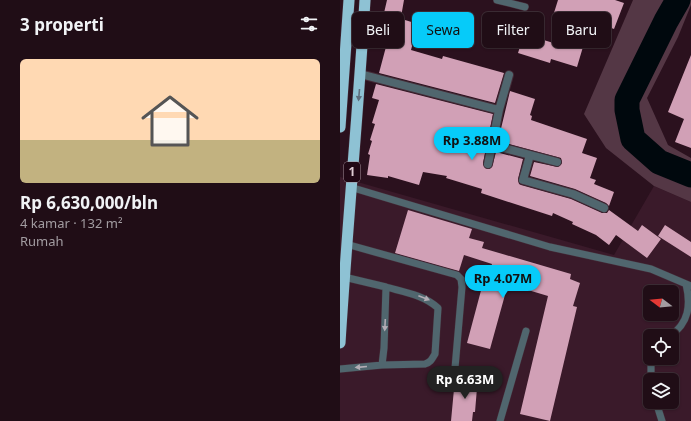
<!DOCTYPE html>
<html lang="id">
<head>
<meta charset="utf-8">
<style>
  :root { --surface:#200d16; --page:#2d1b23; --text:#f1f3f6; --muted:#a29ca1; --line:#3d2d35; --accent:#06cbf9 }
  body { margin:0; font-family:"Noto Sans",sans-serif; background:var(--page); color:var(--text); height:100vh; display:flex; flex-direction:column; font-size:15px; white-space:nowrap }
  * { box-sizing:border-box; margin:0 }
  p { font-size:13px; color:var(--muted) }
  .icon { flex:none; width:22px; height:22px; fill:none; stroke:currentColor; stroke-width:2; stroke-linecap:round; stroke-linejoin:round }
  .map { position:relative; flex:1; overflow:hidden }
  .details { display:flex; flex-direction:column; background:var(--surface); width:340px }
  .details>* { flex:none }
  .top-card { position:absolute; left:12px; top:12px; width:279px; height:36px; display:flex; gap:8px }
  .needle { width:26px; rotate:286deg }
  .tools { position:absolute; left:303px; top:285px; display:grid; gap:8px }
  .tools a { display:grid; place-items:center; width:36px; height:36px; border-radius:6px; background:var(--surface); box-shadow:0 1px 3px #0004,0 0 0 1px var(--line); font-size:20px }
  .price { position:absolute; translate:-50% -34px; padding:0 9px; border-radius:14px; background:var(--accent); color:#111; font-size:13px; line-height:26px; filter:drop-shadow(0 1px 2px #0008) }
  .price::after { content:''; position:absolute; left:50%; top:24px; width:12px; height:9px; margin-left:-6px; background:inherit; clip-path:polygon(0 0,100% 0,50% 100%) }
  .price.on { background:#222; color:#fff }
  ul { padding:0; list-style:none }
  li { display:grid; align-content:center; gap:8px; height:212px; padding:0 20px }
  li+li { border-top:1px solid var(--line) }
  li span { display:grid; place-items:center; height:124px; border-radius:6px; color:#555 }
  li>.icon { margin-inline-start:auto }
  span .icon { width:72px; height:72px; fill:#fffc; stroke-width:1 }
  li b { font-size:17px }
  h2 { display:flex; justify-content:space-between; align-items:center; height:48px; padding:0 20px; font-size:17px }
  .tag { padding:0 14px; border-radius:6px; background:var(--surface); box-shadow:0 1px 3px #0004,0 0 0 1px var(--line); font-size:14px; line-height:36px }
  .tag.on { background:var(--accent); color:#111 }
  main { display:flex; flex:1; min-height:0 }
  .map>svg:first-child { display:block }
  .built { fill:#3a1a2a; fill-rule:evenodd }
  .green { fill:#543745 }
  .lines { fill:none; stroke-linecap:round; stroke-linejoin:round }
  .river { stroke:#00080d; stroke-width:25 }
  .building { fill:#d1a0b6 }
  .service-casing { stroke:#442b37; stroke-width:8 }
  .minor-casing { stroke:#442b37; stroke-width:10 }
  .trunk-casing { stroke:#442b37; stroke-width:12 }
  .service { stroke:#50666e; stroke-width:7 }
  .minor { stroke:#50666e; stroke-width:8 }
  .trunk { stroke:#8ec2d4; stroke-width:11 }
  .oneway { fill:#5d6e7e }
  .oneway2 { fill:#b3adb5 }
  .labels { text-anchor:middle; stroke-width:4; stroke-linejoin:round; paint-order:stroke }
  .shield { fill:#210815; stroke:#a5909a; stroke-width:1 }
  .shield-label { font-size:12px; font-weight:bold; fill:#decbd3 }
</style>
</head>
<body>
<main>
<section class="details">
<h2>3 properti<svg class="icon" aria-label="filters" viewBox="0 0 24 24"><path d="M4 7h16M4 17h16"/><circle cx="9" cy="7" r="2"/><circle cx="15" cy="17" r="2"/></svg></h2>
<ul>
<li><span style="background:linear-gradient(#ffd9b3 65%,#c2b280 0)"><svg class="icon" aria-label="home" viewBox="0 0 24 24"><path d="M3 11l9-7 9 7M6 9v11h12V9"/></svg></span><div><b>Rp 6,630,000/bln</b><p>4 kamar · 132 m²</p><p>Rumah</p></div></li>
</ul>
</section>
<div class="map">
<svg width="351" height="421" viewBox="0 0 351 421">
  <rect width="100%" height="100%" fill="#2b111e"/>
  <path class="built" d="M0,177L274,255L314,186L351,202V421H0ZM310,292H332V314H310ZM310,336H332V358H310ZM310,380H332V402H310Z"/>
  <path class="green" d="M293,0H351V5L338,37L307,98L328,145L351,158V202L314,186L266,148L244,114Z"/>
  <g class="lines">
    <path class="river" d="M338,0L326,21L287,100V110L293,139L319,162L351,175"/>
  </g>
  <path class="building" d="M47,0H64L61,17L44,13Z
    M218,0H275L284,3L274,29L251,20L237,67L211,59L210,63L178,53L184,34L220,45L227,20L213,16Z
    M65,20L78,24L71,50L102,59L103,56L164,73L155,103L39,73L47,43L57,46Z
    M351,55V148L335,142L344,119L328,112Z
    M36,84L153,114L143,163L145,168L149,169L152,167L156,152L183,159L178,179L179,184L181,185L231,199L262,213H267L269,210L298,231L302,225L321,239L307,258L276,235L269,245L256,235L232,224L233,222L213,213L212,216L141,193L142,189L106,178L107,176L83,172L79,185L48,176V178L27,175L30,155L28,154L32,141L30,140L35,124L32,123L39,100L32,98Z
    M170,91L195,99L190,115L192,116L191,120L247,139L242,153L257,158L250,178L256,180L254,184L274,192L269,206L266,203L235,189L190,176L194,162L218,167L222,163L221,158L158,141Z
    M68,210L132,229L129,238L144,242L142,248L231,274L230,279L240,283L233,306L237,307L210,421L180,414L208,296L168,284L150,349L127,343L143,283L146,284L152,264L124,255L119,271L55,253Z
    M325,225L351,242V257L318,236Z
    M124,375L138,376L135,412H133L132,421H111L114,389L123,390Z"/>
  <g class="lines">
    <g class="service-casing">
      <path id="service" d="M157,0L185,7
        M10,187L210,247L311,269L351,286
        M6,244L117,275L121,279L122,287L115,368
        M4,277L46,287L44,348L42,365
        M330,336C349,323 351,305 346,284
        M0,369L42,365L85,364C91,362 92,359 95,354L98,308C84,295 64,292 46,287
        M311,380V358
        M316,402L322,421
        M160,421L186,331"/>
    </g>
    <g class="minor-casing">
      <path id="minor" d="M20,74L159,110
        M152,145L217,162
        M190,155L183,180L233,194L264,208
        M148,164L159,110L169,75"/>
    </g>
    <g class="trunk-casing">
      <path id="trunk" d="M0,127L9,0
        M0,343C7,229 18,115 25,0"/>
    </g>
    <use href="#service" class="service"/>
    <use href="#minor" class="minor"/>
    <use href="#trunk" class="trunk"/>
  </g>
  <defs><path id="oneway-solid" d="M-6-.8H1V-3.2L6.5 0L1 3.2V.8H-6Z"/></defs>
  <use class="oneway" href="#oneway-solid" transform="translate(19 95) rotate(95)"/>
  <g class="oneway2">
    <use href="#oneway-solid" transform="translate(84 298) rotate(21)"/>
    <use href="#oneway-solid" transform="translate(45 325) rotate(93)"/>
    <use href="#oneway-solid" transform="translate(21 367) rotate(175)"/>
  </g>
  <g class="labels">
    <rect class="shield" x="4" y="162" width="16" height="20" rx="3"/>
    <g class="shield-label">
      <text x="12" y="176">1</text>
    </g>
  </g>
</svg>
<div class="tools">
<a><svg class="needle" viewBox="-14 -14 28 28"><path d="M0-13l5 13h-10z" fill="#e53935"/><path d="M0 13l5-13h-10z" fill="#a29ca1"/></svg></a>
<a><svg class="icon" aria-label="locate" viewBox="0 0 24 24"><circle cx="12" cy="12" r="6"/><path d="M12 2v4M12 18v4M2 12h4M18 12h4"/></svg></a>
<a><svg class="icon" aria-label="layers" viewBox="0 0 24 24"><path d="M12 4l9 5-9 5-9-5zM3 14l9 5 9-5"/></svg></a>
</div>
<b class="price" style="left:132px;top:161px">Rp 3.88M</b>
<b class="price" style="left:163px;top:299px">Rp 4.07M</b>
<b class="price on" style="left:125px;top:400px">Rp 6.63M</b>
<div class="top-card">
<a class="tag">Beli</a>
<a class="tag on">Sewa</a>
<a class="tag">Filter</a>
<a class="tag">Baru</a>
</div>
</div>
</main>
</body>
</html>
